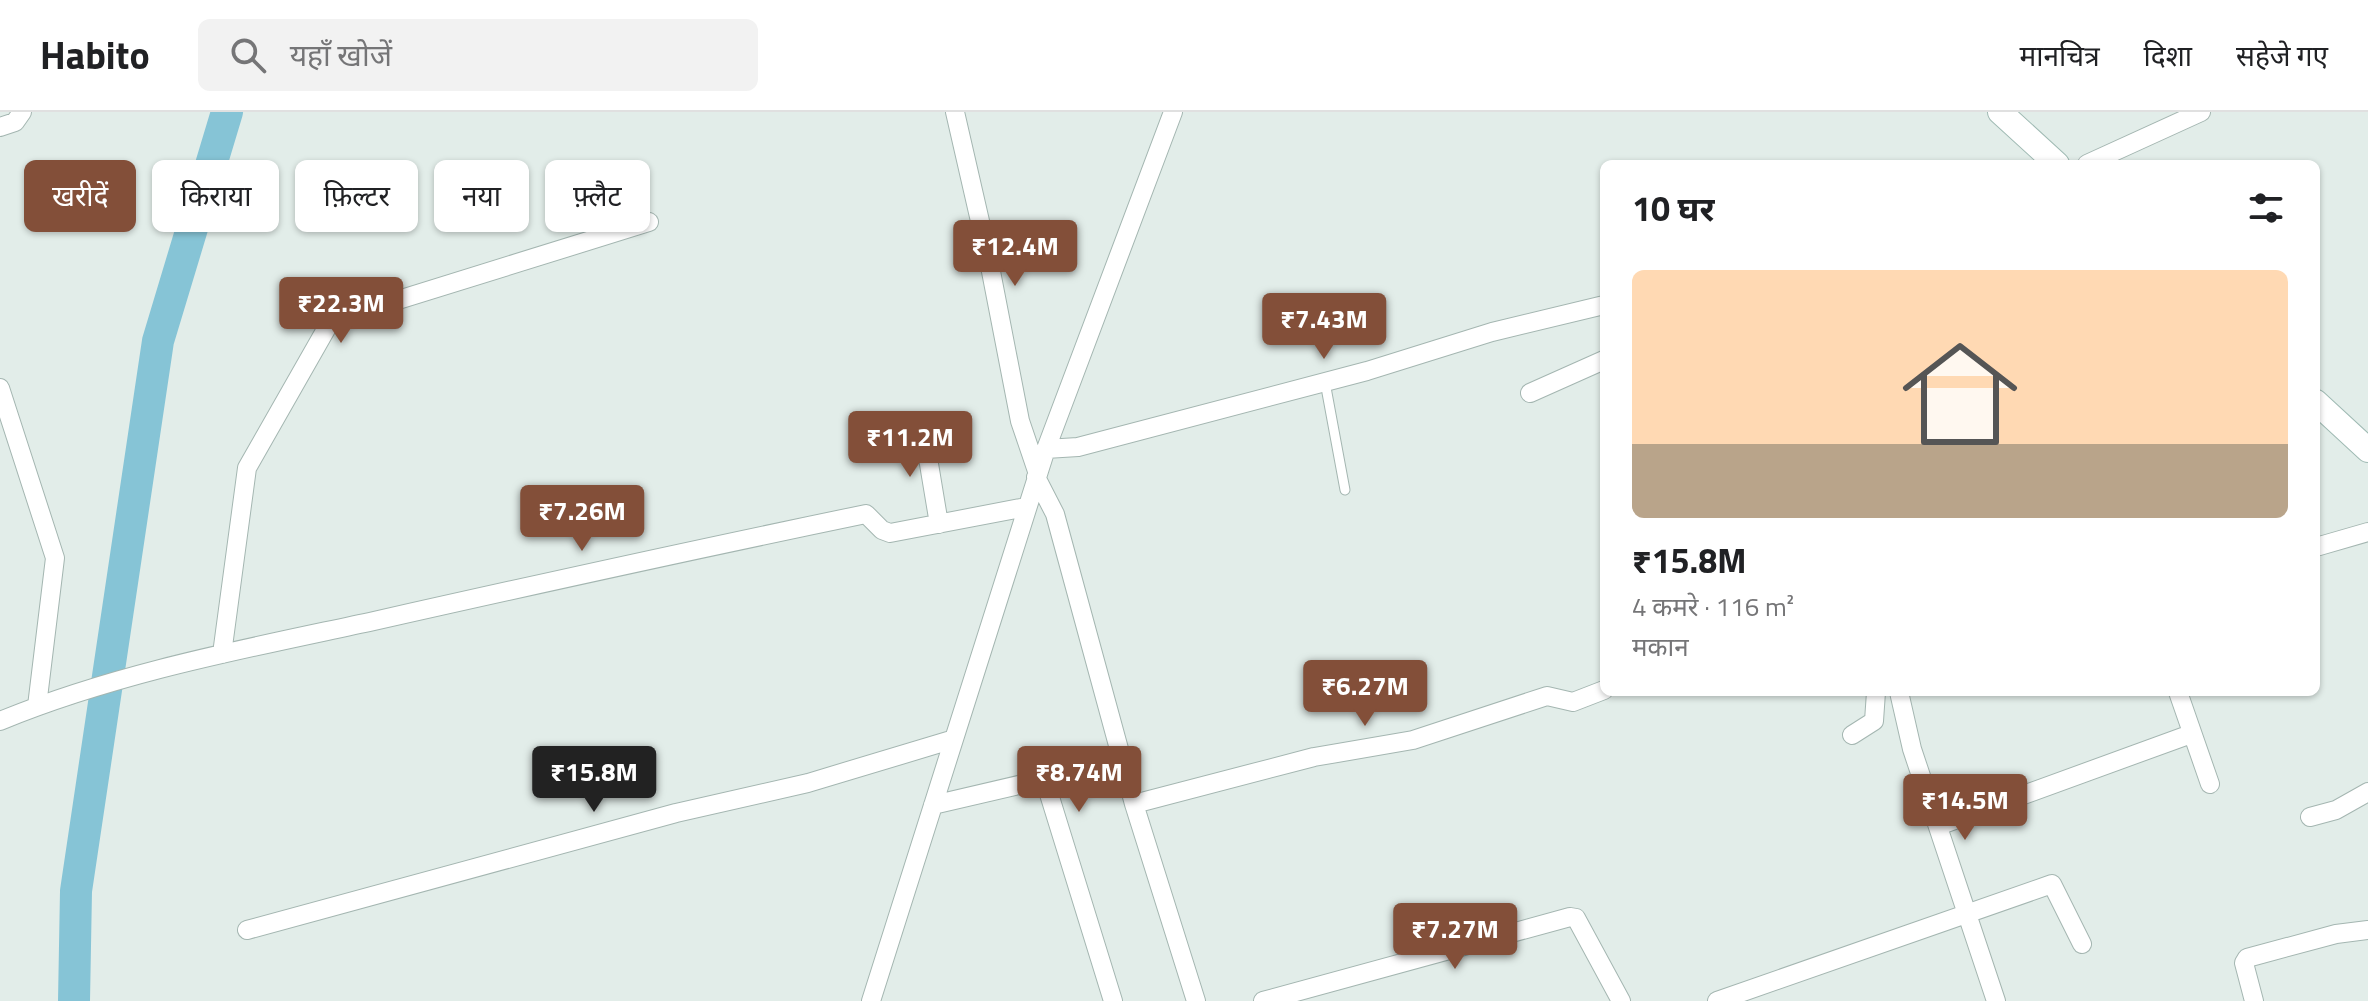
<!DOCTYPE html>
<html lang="hi">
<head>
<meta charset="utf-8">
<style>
  :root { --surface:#fff; --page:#f2f2f2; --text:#202124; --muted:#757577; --line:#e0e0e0; --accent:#834f39 }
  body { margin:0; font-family:"Titillium Web","Noto Sans Devanagari",sans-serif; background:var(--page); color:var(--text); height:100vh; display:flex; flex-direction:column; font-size:30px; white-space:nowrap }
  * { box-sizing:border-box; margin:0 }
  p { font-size:26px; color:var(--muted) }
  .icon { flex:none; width:44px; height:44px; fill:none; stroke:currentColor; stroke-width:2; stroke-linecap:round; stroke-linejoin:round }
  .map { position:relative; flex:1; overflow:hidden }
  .drawer { position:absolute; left:1600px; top:48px; width:720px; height:536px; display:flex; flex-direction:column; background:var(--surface); border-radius:12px; box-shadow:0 2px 6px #0004 }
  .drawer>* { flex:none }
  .banner { position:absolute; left:24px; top:48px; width:760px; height:72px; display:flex; gap:16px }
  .price { position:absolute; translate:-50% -68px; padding:0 18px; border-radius:8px; background:var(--accent); color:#fff; font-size:26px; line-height:52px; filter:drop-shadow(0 2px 4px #0008) }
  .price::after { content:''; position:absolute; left:50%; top:48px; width:24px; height:18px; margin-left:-12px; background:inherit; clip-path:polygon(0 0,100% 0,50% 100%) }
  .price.current { background:#222; color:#fff }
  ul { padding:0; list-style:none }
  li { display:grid; align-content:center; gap:16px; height:424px; padding:0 32px }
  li+li { border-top:2px solid var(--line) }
  li span { display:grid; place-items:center; height:248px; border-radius:12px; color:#555 }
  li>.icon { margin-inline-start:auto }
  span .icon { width:144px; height:144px; fill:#fffc; stroke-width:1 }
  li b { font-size:34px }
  h2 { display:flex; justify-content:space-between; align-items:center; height:96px; padding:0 32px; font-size:34px }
  .tag { padding:0 28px; border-radius:12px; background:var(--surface); box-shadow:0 2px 6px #0004; font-size:28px; line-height:72px }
  .tag.current { background:var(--accent); color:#fff }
  header { display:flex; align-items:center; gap:48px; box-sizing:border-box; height:112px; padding:0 40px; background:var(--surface); border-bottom:2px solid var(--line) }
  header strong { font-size:38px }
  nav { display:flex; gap:44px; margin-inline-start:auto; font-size:28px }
  .search { width:560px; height:72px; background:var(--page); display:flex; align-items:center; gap:20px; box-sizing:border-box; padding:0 28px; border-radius:12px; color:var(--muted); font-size:30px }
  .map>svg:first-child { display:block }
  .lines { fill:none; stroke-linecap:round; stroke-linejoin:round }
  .river { stroke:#86c4d6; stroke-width:32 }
  .lane-casing { stroke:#a4b6b1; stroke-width:11 }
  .street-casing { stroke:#a4b6b1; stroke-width:20 }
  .secondary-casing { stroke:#9fbab3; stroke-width:26 }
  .lane { stroke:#fff; stroke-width:9 }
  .street { stroke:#fff; stroke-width:18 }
  .secondary { stroke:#fff; stroke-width:24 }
</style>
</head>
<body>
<header>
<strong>Habito</strong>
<div class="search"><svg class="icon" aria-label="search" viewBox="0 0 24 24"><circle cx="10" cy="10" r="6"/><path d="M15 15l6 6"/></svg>यहाँ खोजें</div>
<nav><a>मानचित्र</a><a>दिशा</a><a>सहेजे गए</a></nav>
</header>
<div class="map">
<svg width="2368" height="889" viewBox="0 0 2368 889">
  <rect width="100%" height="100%" fill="#e2ede9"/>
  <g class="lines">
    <path class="river" d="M74,889L76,779L158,229L227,0"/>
    <g class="lane-casing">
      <path id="lane" d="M1325,270L1345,378"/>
    </g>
    <g class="street-casing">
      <path id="street" d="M955,0L988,144L1020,309L1038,362
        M0,15L15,10L22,0
        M2087,52L2201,0
        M0,276L55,446L37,594
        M1530,281L1604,248
        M923,316L939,412
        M1046,337L1078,335L1367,259L1492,220L1604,193
        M1036,365L1055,402L1134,692L1196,889
        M2316,435L2368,420
        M222,542L247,356L329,212L337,207L649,110
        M1899,580L1912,637L1996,889
        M2178,580L2210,672
        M0,609C119,560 249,536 374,509C538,472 702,436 866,402L882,418L890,421L1026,395
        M1852,623L1874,609L1876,580
        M1134,692L1314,645L1413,628L1547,584L1573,590L1604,578
        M933,693L1040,668L1045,669L1113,889
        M2310,705L2336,698L2368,680
        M1938,714L2191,622
        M247,818L676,701L808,671L954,627
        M871,889L1046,337L1173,0
        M1263,889L1570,805L1576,806L1621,889
        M1717,889L2052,772L2082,832
        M2254,889L2244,851L2247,846L2336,822L2368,818"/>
    </g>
    <g class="secondary-casing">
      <path id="secondary" d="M2000,0L2057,52
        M2316,290L2368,338"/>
    </g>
    <use href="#lane" class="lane"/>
    <use href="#street" class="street"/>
    <use href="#secondary" class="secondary"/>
  </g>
</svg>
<b class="price" style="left:1015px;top:176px">₹12.4M</b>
<b class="price" style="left:341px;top:233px">₹22.3M</b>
<b class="price" style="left:1324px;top:249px">₹7.43M</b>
<b class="price" style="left:910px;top:367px">₹11.2M</b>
<b class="price" style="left:582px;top:441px">₹7.26M</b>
<b class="price" style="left:1365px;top:616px">₹6.27M</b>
<b class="price current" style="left:594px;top:702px">₹15.8M</b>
<b class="price" style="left:1079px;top:702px">₹8.74M</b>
<b class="price" style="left:1965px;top:730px">₹14.5M</b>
<b class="price" style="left:1455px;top:859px">₹7.27M</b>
<div class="banner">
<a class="tag current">खरीदें</a>
<a class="tag">किराया</a>
<a class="tag">फ़िल्टर</a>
<a class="tag">नया</a>
<a class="tag">फ़्लैट</a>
</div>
<section class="drawer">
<h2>10 घर<svg class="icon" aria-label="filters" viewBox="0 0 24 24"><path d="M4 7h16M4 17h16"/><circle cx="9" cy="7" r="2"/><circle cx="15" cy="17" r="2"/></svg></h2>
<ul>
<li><span style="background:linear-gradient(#ffd9b3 70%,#b9a48a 0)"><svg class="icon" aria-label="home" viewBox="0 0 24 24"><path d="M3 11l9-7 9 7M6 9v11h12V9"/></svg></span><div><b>₹15.8M</b><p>4 कमरे · 116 m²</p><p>मकान</p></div></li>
</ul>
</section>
</div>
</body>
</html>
